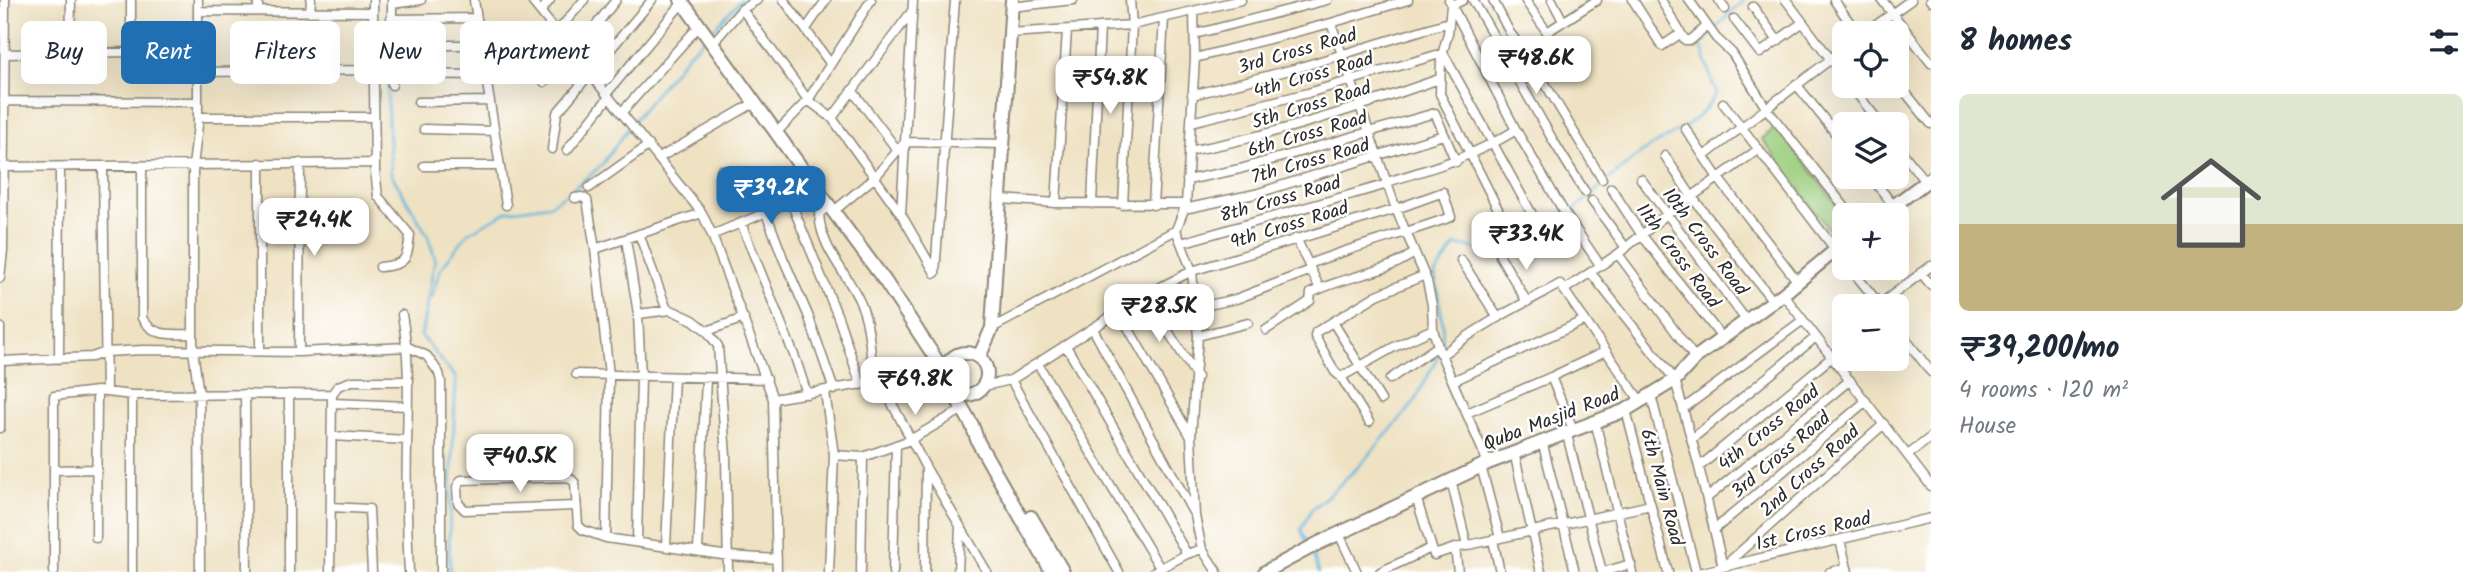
<!DOCTYPE html>
<html lang="en">
<head>
<meta charset="utf-8">
<style>
  :root { --surface:#fff; --page:#f2f2f3; --text:#1f2937; --muted:#747a83; --accent:#1f6fb2 }
  body { margin:0; font-family:Kalam,sans-serif; background:var(--page); color:var(--text); height:100vh; display:flex; flex-direction:column; font-size:26px; white-space:nowrap }
  * { box-sizing:border-box; margin:0 }
  p { font-size:23px; color:var(--muted) }
  .icon { flex:none; width:38px; height:38px; fill:none; stroke:currentColor; stroke-width:2; stroke-linecap:round; stroke-linejoin:round }
  .map { position:relative; flex:1; overflow:hidden }
  .side { display:flex; flex-direction:column; background:var(--surface); width:560px }
  .side>* { flex:none }
  .banner { position:absolute; left:21px; top:21px; width:665px; height:63px; display:flex; gap:14px }
  .buttons { position:absolute; left:1832px; top:21px; display:grid; gap:14px }
  .buttons a { display:grid; place-items:center; width:77px; height:77px; border-radius:10px; background:var(--surface); box-shadow:0 7px 28px #0002; font-size:35px }
  .price { position:absolute; translate:-50% -60px; padding:0 16px; border-radius:14px; background:#fff; color:#222; font-size:23px; line-height:46px; filter:drop-shadow(0 2px 4px #0008) }
  .price::after { content:''; position:absolute; left:50%; top:42px; width:21px; height:16px; margin-left:-10px; background:inherit; clip-path:polygon(0 0,100% 0,50% 100%) }
  .price.on { background:var(--accent); color:#fff }
  ul { padding:0; list-style:none }
  li { display:grid; align-content:center; gap:14px; height:371px; padding:0 28px }
  li span { display:grid; place-items:center; height:217px; border-radius:10px; color:#555 }
  li>.icon { margin-inline-start:auto }
  span .icon { width:126px; height:126px; fill:#fffc; stroke-width:1 }
  li b { font-size:30px }
  h2 { display:flex; justify-content:space-between; align-items:center; height:84px; padding:0 28px; font-size:30px }
  .chip { padding:0 24px; border-radius:10px; background:var(--surface); box-shadow:0 7px 28px #0002; font-size:24px; line-height:63px }
  .chip.on { background:var(--accent); color:#fff }
  main { display:flex; flex:1; min-height:0 }
  .map>svg:first-child { display:block }
  .green { fill:#9cce7e; stroke:#647c54; stroke-width:2 }
  .lines { fill:none; stroke-linecap:round; stroke-linejoin:round }
  .stream { stroke:#60b5dd; stroke-width:2.5 }
  .street-casing { stroke:#8d8677; stroke-width:11 }
  .secondary-casing { stroke:#8d8677; stroke-width:16 }
  .street { stroke:#fff; stroke-width:8 }
  .secondary { stroke:#fff; stroke-width:12 }
  .labels { text-anchor:middle; stroke-width:5; stroke-linejoin:round; paint-order:stroke }
  .street-label { font-size:19px; fill:#2b2b2b; stroke:#fff }
</style>
</head>
<body>
<main>
<div class="map">
<svg width="1931" height="572" viewBox="0 0 1931 572">
  <rect width="100%" height="100%" fill="#fff"/>
  <filter id="ink" filterUnits="userSpaceOnUse"><feTurbulence type="fractalNoise" baseFrequency=".0143" numOctaves="2"/><feDisplacementMap in="SourceGraphic" scale="14" xChannelSelector="R" yChannelSelector="G"/><feConvolveMatrix kernelMatrix="1 2 1 2 8 2 1 2 1" color-interpolation-filters="sRGB"/></filter>
  <filter id="wash" filterUnits="userSpaceOnUse"><feTurbulence type="fractalNoise" baseFrequency=".00686" numOctaves="4" result="noise"/><feDisplacementMap in="SourceGraphic" scale="28" xChannelSelector="R" yChannelSelector="G"/><feGaussianBlur stdDeviation="1.57" result="paint"/><feColorMatrix in="noise" values="0 0 0 0 0 0 0 0 0 0 0 0 0 0 0 0 0 1.4 0 .05"/><feComposite in="paint" operator="in"/></filter>
  <g filter="url(#wash)">
    <rect width="100%" height="100%" fill="#efe2c3"/>
    <path class="green" d="M1777,126L1845,215L1844,236L1837,241L1762,139Z"/>
    <g class="lines">
      <path class="stream" d="M387,0L388,123L391,174L428,236L435,259L421,336L456,378L449,538L450,572
        M709,34L741,0
        M633,121L688,54L704,39
        M431,298L441,268L468,233L508,211L549,205L568,193L601,166L629,127
        M1442,346L1443,325L1435,274L1456,245C1469,247 1490,253 1503,250C1559,236 1601,180 1647,149C1673,133 1702,122 1716,93L1701,45L1728,15L1744,0
        M1307,543L1301,530L1311,510L1332,492L1362,463L1414,403L1438,356
        M1312,552L1319,572"/>
    </g>
  </g>
  <g filter="url(#ink)">
    <g class="lines">
      <g class="street-casing">
        <path id="street" d="M198,0V125L193,166V350L199,394L200,572
          M373,0L375,171L378,196L410,235C407,261 406,264 380,267
          M392,0V85
          M474,0L506,205
          M531,0L702,213L712,235L773,399L777,572
          M784,0L830,63
          M1449,0L1516,130L1564,212L1600,265
          M1473,0L1554,142L1585,192
          M1493,0L1510,33L1531,60L1602,179
          M1525,0L1547,32L1597,0
          M1552,0L1563,21
          M1633,0L1662,46L1680,34
          M1661,0L1685,40H1691L1707,26
          M1689,0L1716,38L1732,53L1766,108L1851,215
          M1719,0L1725,9
          M1786,0L1844,77
          M1834,0L1857,33
          M1882,0L1931,63
          M1930,0L1931,1
          M392,4L421,0
          M1451,6L1448,33L1441,59L1440,94L1513,239
          M1451,6L1463,0
          M1011,7L1073,0
          M1753,7L1778,41
          M742,9L808,100L832,118L901,214L935,273
          M198,11L373,12
          M258,11V0
          M541,11L550,0
          M1194,11L1195,58L1186,204L1176,230L1192,271L1198,336L1191,437L1195,516L1202,549L1217,572
          M310,12L311,0
          M391,19L477,18
          M1734,19L1760,53L1802,23
          M1331,23L1396,209L1427,281L1432,305L1433,329L1439,350L1488,463
          M806,29L826,0
          M557,32L584,0
          M1010,33L1132,25L1241,0
          M1865,33L1911,0
          M1195,34L1327,0
          M712,44L742,9L757,0
          M392,45H481
          M131,52V0
          M574,53L616,0
          M5,54L198,51
          M70,54L71,0
          M1195,58L1331,23L1408,0
          M199,72L374,70
          M392,74L486,75
          M544,82L572,51
          M1897,82L1931,124
          M1796,84L1844,144
          M1851,86L1881,124
          M852,90L898,151
          M607,93L683,2
          M1192,95L1294,69L1449,22
          M4,101L198,102
          M418,102L490,101
          M1723,103L1844,261
          M622,112L699,26
          M198,117H374
          M832,118L912,11
          M1191,122L1308,93L1443,53L1539,227
          M1685,128L1718,178L1798,282
          M424,129L494,131
          M776,133L808,100L871,0
          M1897,145L1925,182
          M552,149L557,113L652,0
          M567,150L609,97
          M1189,151C1275,135 1357,108 1439,79
          M1665,156L1692,197L1773,301
          M1704,156L1844,49
          M659,158L754,103
          M260,163V351
          M424,166H500
          M3,167L375,163
          M142,167V318C154,338 172,334 193,334
          M103,168L106,392
          M721,170L730,181L759,183L774,209
          M1871,177L1893,205
          M1641,179L1746,320
          M1187,180L1240,169L1435,113L1456,162
          M1387,182C1436,167 1472,157 1516,130
          M589,188L649,145
          M1611,188L1641,234L1723,339
          M575,198L582,197L587,200L595,249L609,375L606,538
          M1000,199L1056,203L1186,204
          M790,200L838,317L861,385
          M1592,201L1626,248
          M1056,203L1067,30
          M1092,204L1100,27
          M829,205L819,214C821,249 846,271 860,302C871,326 870,356 874,382
          M1123,205L1132,25L1130,0
          M1153,205L1164,18
          M1184,209L1255,194L1443,135
          M834,211L875,177L905,142L1003,144
          M766,213L783,258L808,315L834,390
          M901,214L913,0
          M741,223L796,360L807,394
          M639,234L667,310
          M712,235L774,209L813,184
          M1296,238L1320,289
          M626,239L638,314L641,377L637,542
          M1181,243L1388,184
          M595,249L702,213
          M1618,254L1695,358
          M1500,256L1527,302
          M1461,260L1498,318
          M1850,268L1881,306
          M935,273L955,0
          M1591,273L1675,380L1698,463L1723,567L1884,424
          M1921,273L1931,285
          M1425,275L1377,295L1316,332L1315,336L1335,372L1341,377L1394,347L1433,329
          M0,278L3,250L5,0
          M1564,290L1641,402
          M1783,294L1931,486
          M1145,295L1197,377
          M1879,305L1931,266
          M1195,308L1236,299L1311,270
          M1119,312L1191,437
          M638,314L671,310L693,320L707,331L718,346L726,456L728,572
          M402,315C410,358 408,400 407,443C406,486 407,529 409,572
          M1333,322L1381,400
          M0,327V428
          M992,328L1176,230
          M1897,328L1931,372
          M1093,329L1194,514
          M1266,330L1310,301L1311,293C1336,280 1364,276 1390,266C1399,263 1407,257 1415,253
          M707,331L744,318
          M1198,336L1248,323
          M1066,346L1187,554
          M299,352L300,163
          M1442,355C1478,326 1519,306 1560,284L1564,290L1618,254L1666,215L1759,149
          M59,359L60,168
          M1,361L92,357L106,352L143,350L299,352L408,347L427,356L439,373L441,382V572
          M1038,364L1160,568
          M576,374L767,379
          M1341,377L1369,422
          M1551,377L1573,429
          M1390,379L1438,346
          M1011,380L1119,572
          M1453,381L1585,320
          M984,386L1011,380L1145,295L1192,271L1396,209L1443,192L1451,217C1404,234 1355,246 1309,264
          M825,392L834,455L829,572
          M245,394L247,572
          M289,394V572
          M1651,395L1696,572
          M773,399L874,382L887,394L926,468L987,572
          M332,403L408,406
          M1683,409L1803,320
          M1626,410L1668,572
          M1467,413L1551,377L1606,351
          M1595,421L1632,572
          M1566,431L1602,572
          M332,436L407,440
          M1692,439L1816,337
          M1542,441L1575,572
          M1514,452L1541,572
          M834,455L863,457L910,440L963,409
          M1908,455L1931,437
          M1481,466L1500,538
          M1699,467L1832,357
          M54,470L97,469
          M1451,480L1467,546
          M1416,497L1434,555L1455,548L1651,505
          M1707,498L1850,380
          M576,506L465,510L458,503L457,487L461,480L569,477L575,483L578,525L583,530L606,538L729,556L777,559
          M331,507L369,509L372,572
          M1714,530L1866,401
          M1339,534L1357,572
          M96,538L97,391
          M1493,540L1500,572
          M1840,540L1848,572
          M666,546L674,377
          M1455,548L1458,572
          M698,551L706,379
          M54,572V396L97,391L132,395L332,394
          M132,572V395
          M330,572L332,394L338,386L352,381H409
          M861,572L863,457
          M893,572L896,445
          M925,572L926,468
          M958,572L960,526
          M1153,572L1187,554L1202,549
          M1380,572L1431,548
          M1603,572L1631,564
          M1702,572L1931,518
          M1830,572L1847,568"/>
      </g>
      <g class="secondary-casing">
        <path id="secondary" d="M681,0L813,184L885,281L945,373
          M1881,215L1931,178
          M945 374a21 21 0 1 1 42 0a21 21 0 1 1-42 0Z
          M979,357L992,328L1012,0
          M953,392L972,425L978,442L1052,572
          M1031,517L1063,572
          M1265,572L1317,544L1488,463L1626,410L1675,380L1695,358L1783,294L1844,243"/>
      </g>
      <use href="#street" class="street"/>
      <use href="#secondary" class="secondary"/>
    </g>
  </g>
  <g class="labels">
    <g class="street-label">
      <text transform="translate(1297 50) rotate(-16)" y="7">3rd Cross Road</text>
      <text transform="translate(1313 74) rotate(-16)" y="7">4th Cross Road</text>
      <text transform="translate(1311 104) rotate(-17)" y="7">5th Cross Road</text>
      <text transform="translate(1307 133) rotate(-16)" y="7">6th Cross Road</text>
      <text transform="translate(1310 160) rotate(-16)" y="7">7th Cross Road</text>
      <text transform="translate(1280 198) rotate(-16)" y="7">8th Cross Road</text>
      <text transform="translate(1289 224) rotate(-17)" y="7">9th Cross Road</text>
      <text transform="translate(1706 241) rotate(53)" y="7">10th Cross Road</text>
      <text transform="translate(1679 255) rotate(53)" y="7">11th Cross Road</text>
      <text transform="translate(1551 418) rotate(-21)" y="7">Quba Masjid Road</text>
      <text transform="translate(1768 427) rotate(-39)" y="7">4th Cross Road</text>
      <text transform="translate(1780 454) rotate(-40)" y="7">3rd Cross Road</text>
      <text transform="translate(1809 470) rotate(-42)" y="7">2nd Cross Road</text>
      <text transform="translate(1663 487) rotate(75)" y="7">6th Main Road</text>
      <text transform="translate(1813 530) rotate(-13)" y="7">1st Cross Road</text>
    </g>
  </g>
</svg>
<div class="buttons">
<a><svg class="icon" aria-label="locate" viewBox="0 0 24 24"><circle cx="12" cy="12" r="6"/><path d="M12 2v4M12 18v4M2 12h4M18 12h4"/></svg></a>
<a><svg class="icon" aria-label="layers" viewBox="0 0 24 24"><path d="M12 4l9 5-9 5-9-5zM3 14l9 5 9-5"/></svg></a>
<a>+</a>
<a>−</a>
</div>
<b class="price" style="left:1536px;top:96px">₹48.6K</b>
<b class="price" style="left:1110px;top:116px">₹54.8K</b>
<b class="price on" style="left:771px;top:226px">₹39.2K</b>
<b class="price" style="left:314px;top:258px">₹24.4K</b>
<b class="price" style="left:1526px;top:272px">₹33.4K</b>
<b class="price" style="left:1159px;top:344px">₹28.5K</b>
<b class="price" style="left:915px;top:417px">₹69.8K</b>
<b class="price" style="left:520px;top:494px">₹40.5K</b>
<div class="banner">
<a class="chip">Buy</a>
<a class="chip on">Rent</a>
<a class="chip">Filters</a>
<a class="chip">New</a>
<a class="chip">Apartment</a>
</div>
</div>
<section class="side">
<h2>8 homes<svg class="icon" aria-label="filters" viewBox="0 0 24 24"><path d="M4 7h16M4 17h16"/><circle cx="9" cy="7" r="2"/><circle cx="15" cy="17" r="2"/></svg></h2>
<ul>
<li><span style="background:linear-gradient(#dfe7d0 60%,#c2b280 0)"><svg class="icon" aria-label="home" viewBox="0 0 24 24"><path d="M3 11l9-7 9 7M6 9v11h12V9"/></svg></span><div><b>₹39,200/mo</b><p>4 rooms · 120 m²</p><p>House</p></div></li>
</ul>
</section>
</main>
</body>
</html>
